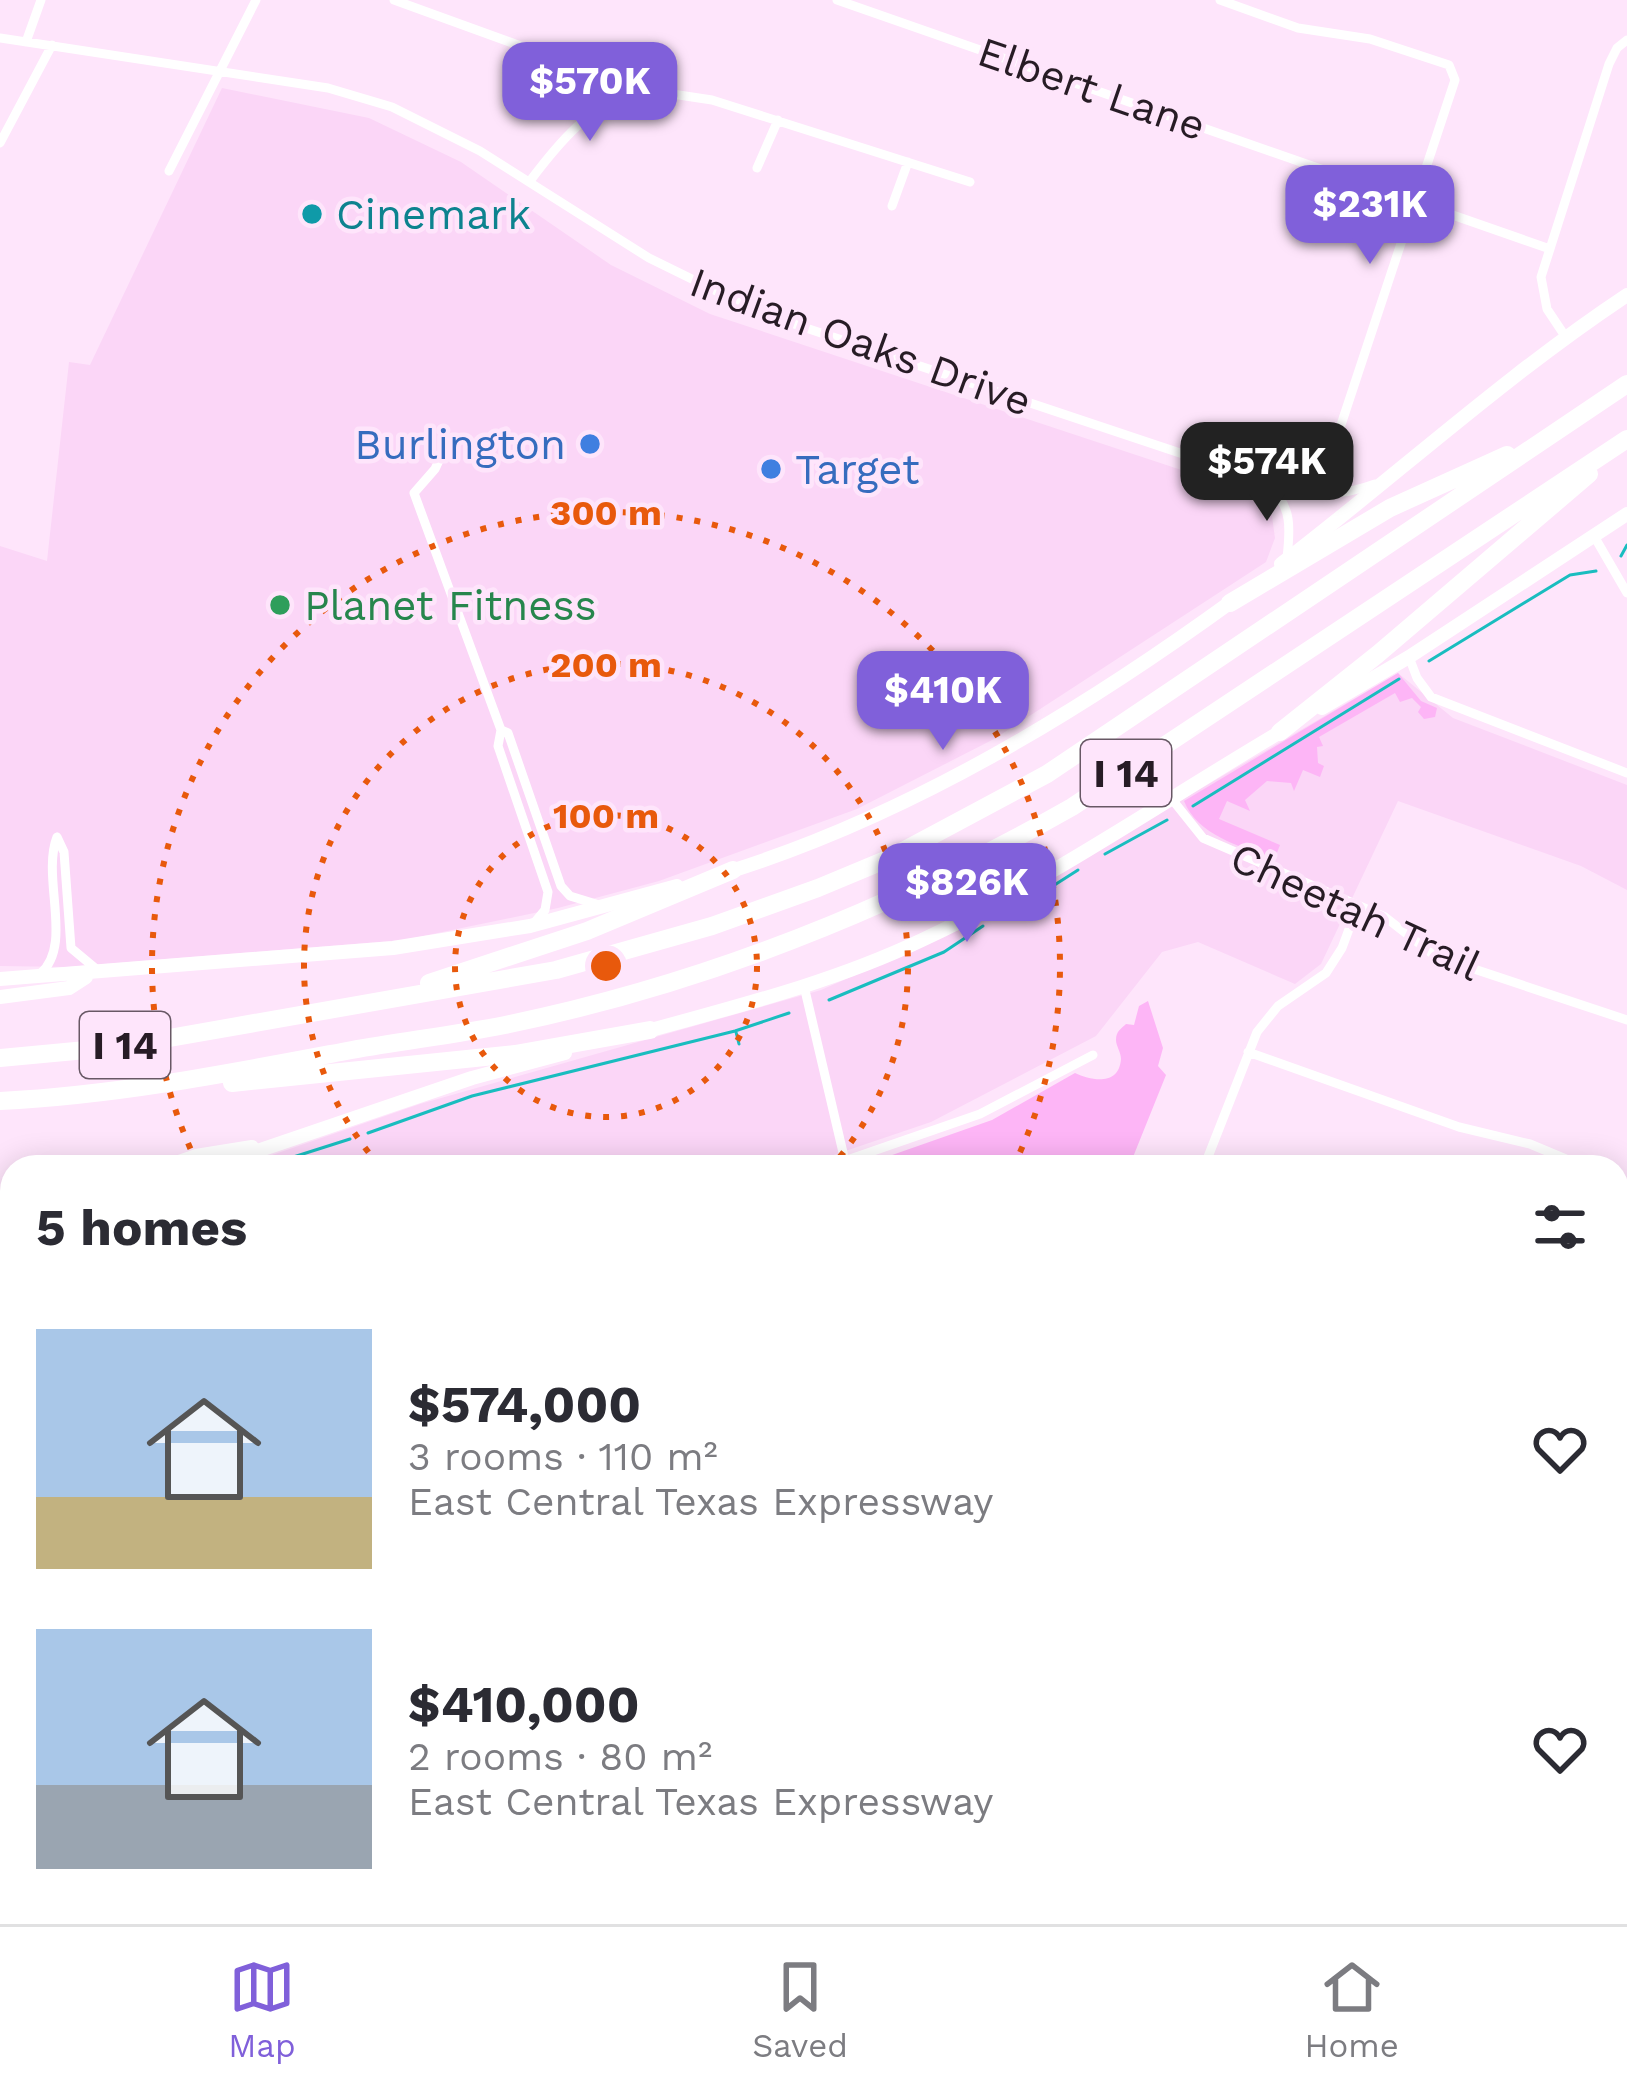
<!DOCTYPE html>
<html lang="en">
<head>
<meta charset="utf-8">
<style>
  :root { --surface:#fff; --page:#f7f7f7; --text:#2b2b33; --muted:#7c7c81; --line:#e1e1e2; --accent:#8060da }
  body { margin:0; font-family:"Work Sans",sans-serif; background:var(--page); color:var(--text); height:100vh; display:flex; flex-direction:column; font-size:45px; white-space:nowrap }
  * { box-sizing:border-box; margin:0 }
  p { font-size:39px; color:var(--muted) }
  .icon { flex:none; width:66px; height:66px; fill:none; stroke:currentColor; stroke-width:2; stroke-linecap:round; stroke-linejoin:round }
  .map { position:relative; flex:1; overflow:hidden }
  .side { position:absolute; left:0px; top:1155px; width:1629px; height:771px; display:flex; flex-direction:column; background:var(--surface); border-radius:36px 36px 0 0; box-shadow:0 6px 30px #0003 }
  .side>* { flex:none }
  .price { position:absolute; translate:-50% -102px; padding:0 27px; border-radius:24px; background:var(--accent); color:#fff; font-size:39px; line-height:78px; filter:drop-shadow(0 3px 6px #0008) }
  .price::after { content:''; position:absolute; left:50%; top:72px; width:36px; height:27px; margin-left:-18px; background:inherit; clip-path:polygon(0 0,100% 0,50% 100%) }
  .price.selected { background:#222; color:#fff }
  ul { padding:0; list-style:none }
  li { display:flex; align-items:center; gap:36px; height:300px; padding:0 36px }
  li span { display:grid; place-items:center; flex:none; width:336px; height:240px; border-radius:0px; color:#555 }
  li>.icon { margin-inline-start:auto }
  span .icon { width:144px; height:144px; fill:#fffc; stroke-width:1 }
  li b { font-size:51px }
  h2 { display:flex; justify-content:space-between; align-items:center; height:144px; padding:0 36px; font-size:51px }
  .tab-bar { display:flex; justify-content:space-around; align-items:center; height:168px; border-top:3px solid var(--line); background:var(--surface); font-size:33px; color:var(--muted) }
  .tab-bar a { display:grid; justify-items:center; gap:6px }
  .tab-bar .selected { color:var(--accent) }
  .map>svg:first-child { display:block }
  .built { fill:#fbd6f7 }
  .green { fill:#fdb5f6 }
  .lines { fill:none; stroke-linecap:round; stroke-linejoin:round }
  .stream { stroke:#19bdbf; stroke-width:3 }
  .street { stroke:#fff; stroke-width:9 }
  .secondary { stroke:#fff; stroke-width:14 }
  .highway { stroke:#fff; stroke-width:18 }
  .ring { fill:none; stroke:#e8590c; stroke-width:6; stroke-dasharray:6 12 }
  .culture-dot { fill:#0f9aa8; stroke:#fee5fb; stroke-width:4.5 }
  .shop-dot { fill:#3f7fe0; stroke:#fee5fb; stroke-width:4.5 }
  .leisure-dot { fill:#2e9e5b; stroke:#fee5fb; stroke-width:4.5 }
  .labels { text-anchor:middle; stroke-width:9; stroke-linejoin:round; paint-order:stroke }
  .shield { fill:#fee5fb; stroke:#685865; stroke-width:3 }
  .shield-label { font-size:39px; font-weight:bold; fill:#271c25 }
  .street-label { font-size:42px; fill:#271c25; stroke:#fee5fb }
  .culture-label { font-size:42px; fill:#0d838f; stroke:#fee5fb; text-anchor:start }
  .shop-label { font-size:42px; fill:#366cbe; stroke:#fee5fb; text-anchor:end }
  .leisure-label { font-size:42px; fill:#27864d; stroke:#fee5fb; text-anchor:start }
  .centre { fill:#e8590c; stroke:#fee5fb; stroke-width:6 }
  .ring-label { font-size:36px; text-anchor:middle; font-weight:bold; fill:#e8590c; stroke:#fee5fb; stroke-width:9; stroke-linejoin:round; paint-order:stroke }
</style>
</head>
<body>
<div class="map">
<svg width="1627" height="1924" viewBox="0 0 1627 1924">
  <rect width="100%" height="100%" fill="#fee5fb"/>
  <path class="built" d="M222,88L369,118L461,162L611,265L710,314L1254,494L1272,516L1275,538L1266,562L994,739L857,809L659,881L558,908L404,940L67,967L0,966V546L47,561L69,362L90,365Z
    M1398,673L1453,718L1627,785V890L1581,866L1398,801L1321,964L1295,984L1198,942L1162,952L1096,1036L931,1122L798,1167H237L420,1104L821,990L965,927Z
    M12,1232V1428L0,1410V1235Z
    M166,1914H264L270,1924H172Z"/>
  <path class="green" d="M1398,673L1421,701L1437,708L1435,717L1424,719L1418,712L1421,707L1412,698L1400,702L1395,693L1319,737L1323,746L1317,747L1318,763L1324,766L1320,777L1303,770L1294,791L1291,783L1267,781L1245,800L1250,811L1227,801L1219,819L1280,845L1274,860C1241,846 1198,836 1184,801Z
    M1148,1001L1163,1048L1158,1066L1166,1075L1129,1167H858L992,1120L1075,1073C1092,1081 1119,1086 1121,1059C1121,1052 1116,1046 1116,1040C1116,1031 1121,1029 1126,1024L1134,1025L1139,1006Z"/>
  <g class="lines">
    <path class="stream" d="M1621,556L1627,545
      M1429,661L1570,575L1596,571
      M1193,806L1399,679
      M1105,854L1167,820
      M1038,898H1051
      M1031,900L1078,870
      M829,1000L944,952L983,926
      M736,1032L739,1044
      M368,1133L472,1096L735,1031L789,1013
      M262,1167L350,1139
      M0,1243L12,1241
      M973,1914L976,1924
      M1540,1914L1541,1924"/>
    <path class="street" d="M394,0L639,89L712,100L970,182
      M837,0L1550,249
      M1220,0L1298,28L1370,39L1449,65L1455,80L1337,437L1340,460
      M0,38L328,88L392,107L480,151L649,258L761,313L1285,488C1317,497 1345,495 1375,484
      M26,42L41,0
      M0,143L52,45
      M757,168L778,120
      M169,171L256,0
      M530,181C560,141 589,107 637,89
      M892,206L908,162
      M1565,336L1547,309L1541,277L1609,64L1617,48L1627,40
      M449,439L435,469L414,493L501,730L508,733L561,886L570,896L596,904
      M1268,487C1293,504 1290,531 1287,558
      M1594,536L1627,593
      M1409,657L1417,678L1431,697L1627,773
      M501,730L498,746L548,892L545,910L535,922
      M1171,798L1203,838L1385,917L1435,956L1627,1020
      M57,837L64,852L71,948L95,968
      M40,974C74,945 41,878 57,837
      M804,986L845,1161
      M1248,1052L1459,1127L1530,1144L1585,1167
      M827,1167L980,1114L1093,1055
      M1204,1167L1257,1032L1278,1006L1326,973L1342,948L1358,905
      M1617,1185L1627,1191
      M1617,1352L1627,1358
      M0,1409L12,1400
      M1617,1501L1627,1475
      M1617,1509L1627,1514
      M1617,1672L1627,1677
      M0,1689L12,1707
      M1617,1770L1627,1742
      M1617,1879L1623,1924
      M151,1914L157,1924
      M747,1914L750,1924
      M891,1914L894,1924
      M1120,1914L1147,1924
      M1466,1914L1468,1924
      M455,1924L470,1914
      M826,1924L858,1914"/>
    <path class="secondary" d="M1281,564C1397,475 1505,376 1627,295
      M1322,708L1409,657L1627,514
      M728,872C910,815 1081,711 1235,599
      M0,979L393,948L530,926L677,886
      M0,997L69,988L86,977
      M644,1032C738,1006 834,982 922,940C1050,880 1166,799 1287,728
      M164,1167L196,1156L252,1147
      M210,1167L472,1078L565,1053
      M0,1209L12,1207
      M0,1224L12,1221
      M0,1439L12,1457
      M0,1457L12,1475
      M0,1475L12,1494
      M304,1914L311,1924"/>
    <path class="highway" d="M1230,603L1390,508L1507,455
      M1280,732L1378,654L1589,474
      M429,983L587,931L733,870
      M0,1058L118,1047L556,970L712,926L818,888L890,858L1047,774L1627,384
      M232,1083L515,1054L650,1030
      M0,1101C119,1095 235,1072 352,1050C402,1041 454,1035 505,1025C705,984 894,908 1072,807L1627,439"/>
  </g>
  <g class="ring">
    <circle cx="606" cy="966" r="151"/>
    <path d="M380 1166A302 302 0 1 1 832 1166"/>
    <path d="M198 1165A454 454 0 1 1 1014 1165"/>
  </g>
  <circle class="culture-dot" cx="312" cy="214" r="12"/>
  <g class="shop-dot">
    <circle cx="590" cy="444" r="12"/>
    <circle cx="771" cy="469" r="12"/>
  </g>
  <circle class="leisure-dot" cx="280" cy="605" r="12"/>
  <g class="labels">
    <g class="shield">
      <rect x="1081" y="740" width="90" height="66" rx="9"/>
      <rect x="80" y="1012" width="90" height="66" rx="9"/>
    </g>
    <g class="shield-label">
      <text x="1126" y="787">I 14</text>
      <text x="125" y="1059">I 14</text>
    </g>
    <g class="street-label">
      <text transform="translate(1092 88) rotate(19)" y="15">Elbert Lane</text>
      <text transform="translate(861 341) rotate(20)" y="15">Indian Oaks Drive</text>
      <text transform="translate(1356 911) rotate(25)" y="15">Cheetah Trail</text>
    </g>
    <g class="culture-label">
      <text x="336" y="229">Cinemark</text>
    </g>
    <g class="shop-label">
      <text x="566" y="459">Burlington</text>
      <text x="795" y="484" text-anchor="start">Target</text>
    </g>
    <g class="leisure-label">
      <text x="304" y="620">Planet Fitness</text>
    </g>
  </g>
  <circle cx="606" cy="966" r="18" class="centre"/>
  <g class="ring-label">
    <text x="606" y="525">300 m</text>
    <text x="606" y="677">200 m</text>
    <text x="606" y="828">100 m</text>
  </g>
</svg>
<b class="price" style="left:590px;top:144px">$570K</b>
<b class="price" style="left:1370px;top:267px">$231K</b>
<b class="price selected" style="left:1267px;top:524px">$574K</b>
<b class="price" style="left:943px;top:753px">$410K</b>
<b class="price" style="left:967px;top:945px">$826K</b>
<section class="side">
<h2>5 homes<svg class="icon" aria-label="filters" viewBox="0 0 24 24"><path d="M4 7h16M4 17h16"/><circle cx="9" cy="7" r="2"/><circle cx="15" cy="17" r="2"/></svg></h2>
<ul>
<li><span style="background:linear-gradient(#a9c7e8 70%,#c2b280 0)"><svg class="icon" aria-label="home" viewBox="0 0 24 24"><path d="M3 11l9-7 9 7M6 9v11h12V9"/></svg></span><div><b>$574,000</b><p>3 rooms · 110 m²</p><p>East Central Texas Expressway</p></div><svg class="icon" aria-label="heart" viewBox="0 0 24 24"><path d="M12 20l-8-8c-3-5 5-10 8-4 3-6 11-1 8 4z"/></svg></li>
<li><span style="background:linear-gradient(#a9c7e8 65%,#9aa5b1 0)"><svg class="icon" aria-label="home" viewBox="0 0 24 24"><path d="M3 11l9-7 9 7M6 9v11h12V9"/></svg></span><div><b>$410,000</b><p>2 rooms · 80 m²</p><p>East Central Texas Expressway</p></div><svg class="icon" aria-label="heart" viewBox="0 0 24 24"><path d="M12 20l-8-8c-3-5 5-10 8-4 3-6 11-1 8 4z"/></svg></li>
</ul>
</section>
</div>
<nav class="tab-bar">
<a class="selected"><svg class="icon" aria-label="map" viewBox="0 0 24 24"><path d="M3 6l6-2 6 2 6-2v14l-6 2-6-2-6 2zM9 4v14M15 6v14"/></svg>Map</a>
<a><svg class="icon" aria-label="saved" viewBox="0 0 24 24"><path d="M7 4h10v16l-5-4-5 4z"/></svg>Saved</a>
<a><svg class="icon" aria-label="home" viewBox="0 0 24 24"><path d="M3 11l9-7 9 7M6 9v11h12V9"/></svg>Home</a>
</nav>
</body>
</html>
